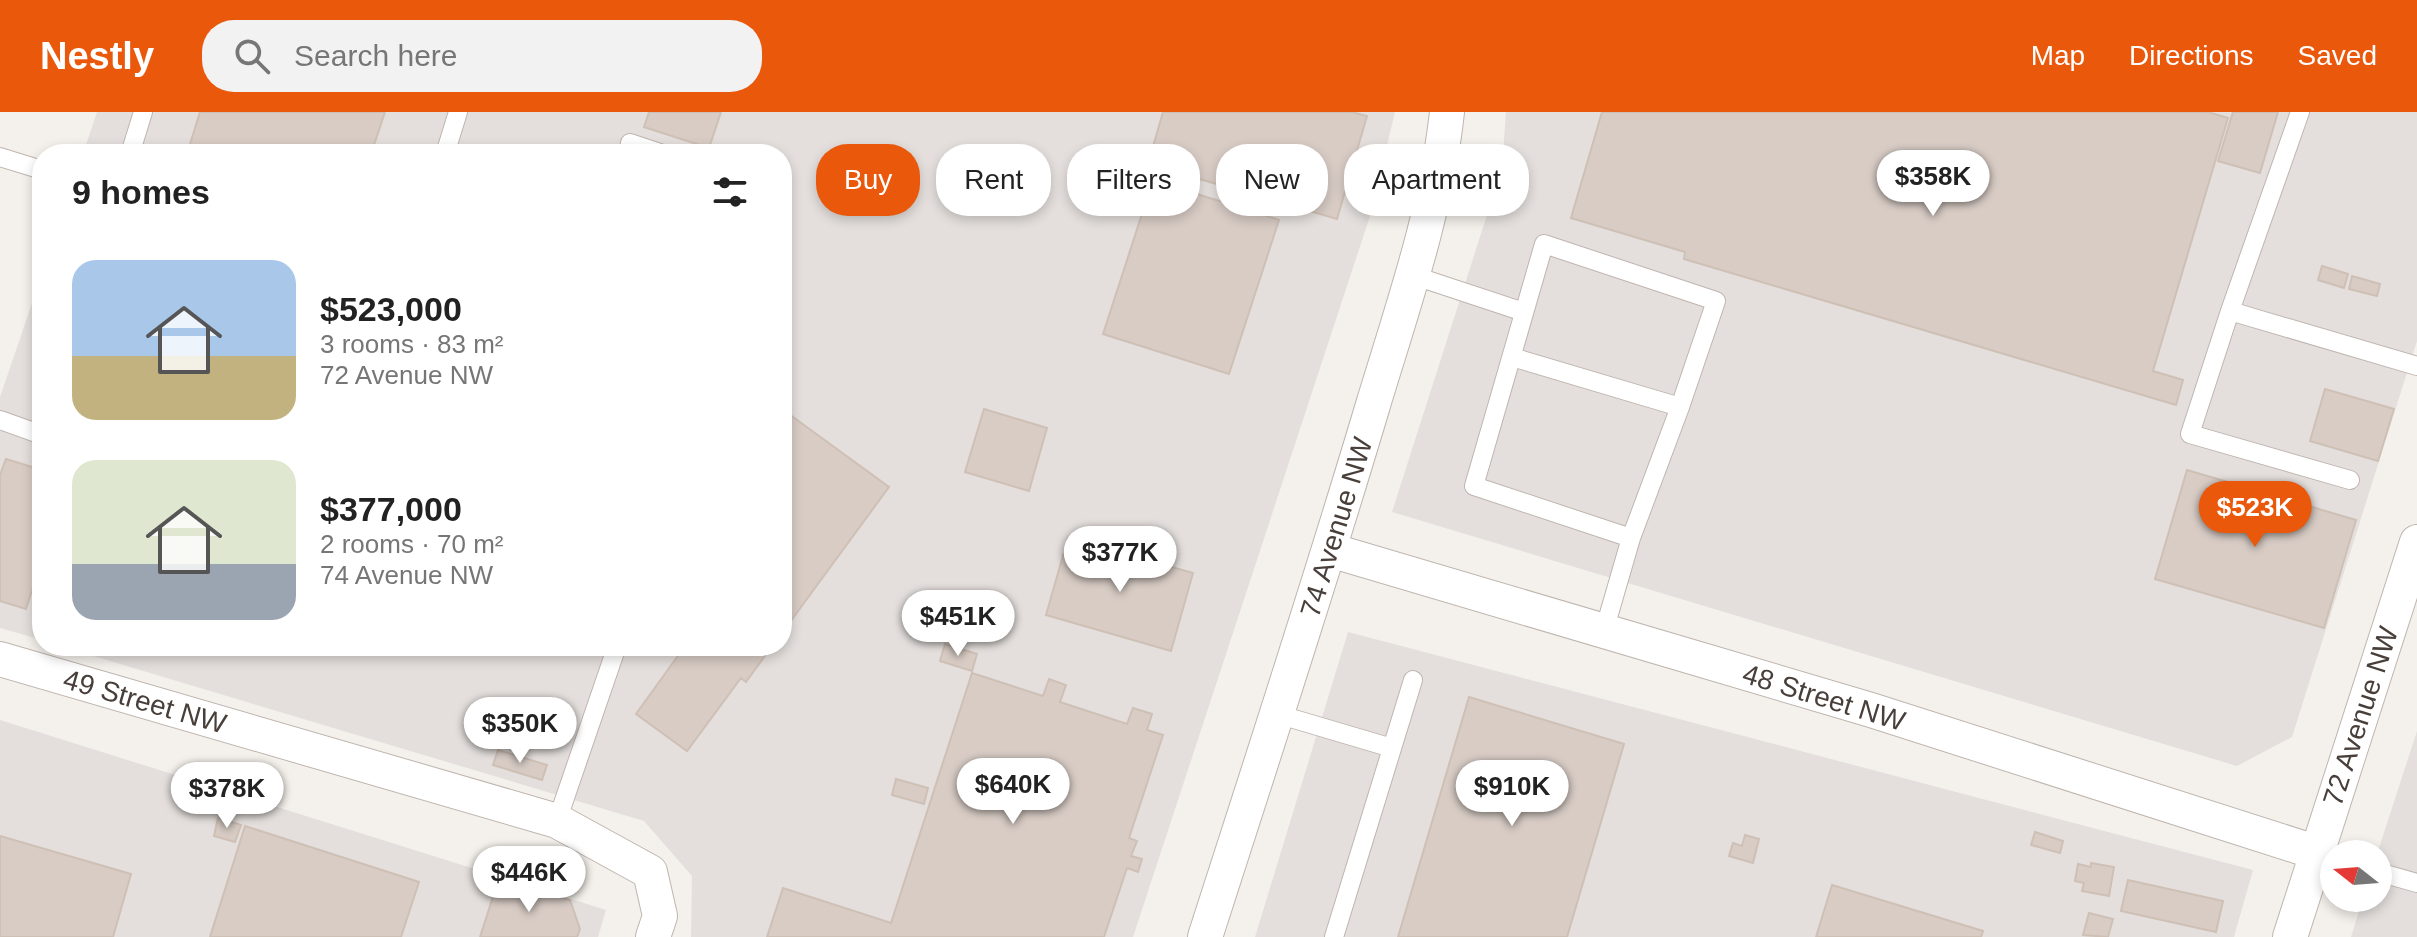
<!DOCTYPE html>
<html lang="en">
<head>
<meta charset="utf-8">
<style>
  :root { --surface:#fff; --page:#f2f2f2; --text:#222; --muted:#767676; --accent:#ea580c }
  body { margin:0; font-family:Helvetica,sans-serif; background:var(--page); color:var(--text); height:100vh; display:flex; flex-direction:column; font-size:30px; white-space:nowrap }
  * { box-sizing:border-box; margin:0 }
  p { font-size:26px; color:var(--muted) }
  .icon { flex:none; width:44px; height:44px; fill:none; stroke:currentColor; stroke-width:2; stroke-linecap:round; stroke-linejoin:round }
  .map { position:relative; flex:1; overflow:hidden }
  .panel { position:absolute; left:32px; top:32px; width:760px; height:512px; display:flex; flex-direction:column; background:var(--surface); border-radius:32px; box-shadow:0 4px 12px #0003 }
  .panel>* { flex:none }
  .top-card { position:absolute; left:816px; top:32px; width:760px; height:72px; display:flex; gap:16px }
  .needle { width:52px; rotate:287deg }
  .fabs { position:absolute; left:2320px; top:728px; display:grid; gap:16px }
  .fabs a { display:grid; place-items:center; width:72px; height:72px; border-radius:50%; background:var(--surface); box-shadow:0 4px 12px #0003; font-size:40px }
  .price { position:absolute; translate:-50% -68px; padding:0 18px; border-radius:28px; background:#fff; color:#222; font-size:26px; line-height:52px; filter:drop-shadow(0 2px 4px #0008) }
  .price::after { content:''; position:absolute; left:50%; top:48px; width:24px; height:18px; margin-left:-12px; background:inherit; clip-path:polygon(0 0,100% 0,50% 100%) }
  .price.selected { background:var(--accent); color:#fff }
  ul { padding:0; list-style:none }
  li { display:flex; align-items:center; gap:24px; height:200px; padding:0 40px }
  li span { display:grid; place-items:center; flex:none; width:224px; height:160px; border-radius:24px; color:#555 }
  li>.icon { margin-inline-start:auto }
  span .icon { width:96px; height:96px; fill:#fffc; stroke-width:1 }
  li b { font-size:34px }
  h2 { display:flex; justify-content:space-between; align-items:center; height:96px; padding:0 40px; font-size:34px }
  .pill { padding:0 28px; border-radius:32px; background:var(--surface); box-shadow:0 4px 12px #0003; font-size:28px; line-height:72px }
  .pill.selected { background:var(--accent); color:#fff }
  header { display:flex; align-items:center; gap:48px; box-sizing:border-box; height:112px; padding:0 40px; background:var(--accent); color:#fff }
  header strong { font-size:38px }
  nav { display:flex; gap:44px; margin-inline-start:auto; font-size:28px }
  .search { width:560px; height:72px; background:var(--page); display:flex; align-items:center; gap:20px; box-sizing:border-box; padding:0 28px; border-radius:32px; color:var(--muted); font-size:30px }
  .map>svg:first-child { display:block }
  .industrial { fill:#e4dfdc }
  .building { fill:#d8ccc5; stroke:#cfc0b6; stroke-width:2 }
  .lines { fill:none; stroke-linecap:round; stroke-linejoin:round }
  .lane-casing { stroke:#bfb5af; stroke-width:20 }
  .street-casing { stroke:#bfb5af; stroke-width:36 }
  .lane { stroke:#fff; stroke-width:18 }
  .street { stroke:#fff; stroke-width:34 }
  .labels { text-anchor:middle; stroke-width:7; stroke-linejoin:round; paint-order:stroke }
  .street-label { font-size:28px; fill:#483f3a; stroke:#fff }
</style>
</head>
<body>
<header>
<strong>Nestly</strong>
<div class="search"><svg class="icon" aria-label="search" viewBox="0 0 24 24"><circle cx="10" cy="10" r="6"/><path d="M15 15l6 6"/></svg>Search here</div>
<nav><a>Map</a><a>Directions</a><a>Saved</a></nav>
</header>
<div class="map">
<svg width="2417" height="825" viewBox="0 0 2417 825">
  <rect width="100%" height="100%" fill="#f4f0eb"/>
  <path class="industrial" d="M97,0H1395L1370,104L1133,825H691L692,764L644,709L60,534H782V42H83Z
    M1506,0H2417V229L2292,625L2237,654L1392,400L1502,56Z
    M42,162V528L0,516V285Z
    M1348,520L2253,758L2234,825H1255Z
    M0,608L606,798L598,825H0Z
    M2417,619V825H2351L2363,786H2378L2377,742Z"/>
  <path class="building" d="M200,0H385L371,42H187Z
    M649,0H721L709,36L644,15Z
    M1163,0H1352L1367,4L1337,107L1148,52Z
    M1602,0H2208L2228,6L2153,259L2183,268L2176,293L1684,147L1685,140L1571,106Z
    M2233,0H2278L2260,61L2218,49Z
    M1153,68L1279,108L1229,262L1103,222Z
    M2322,154L2348,162L2344,176L2318,168Z
    M2352,164L2380,172L2377,184L2349,177Z
    M2325,277L2394,297L2378,349L2310,329Z
    M782,297L889,375L782,521Z
    M984,297L1047,316L1029,379L965,360Z
    M6,347L42,358V447L26,497L0,489V363Z
    M2187,358L2356,408L2324,516L2155,467Z
    M1068,426L1193,461L1171,539L1046,503Z
    M945,532L977,542L972,559L940,549Z
    M685,534H772L746,570L741,566L687,639L636,602Z
    M972,561L1043,584L1049,567L1066,573L1060,590L1127,612L1133,596L1152,602L1147,618L1163,623L1129,726L1137,729L1131,744L1142,747L1138,760L1127,756L1104,825H767L783,776L891,811Z
    M1469,585L1624,632L1567,825H1398Z
    M498,638L547,653L542,668L493,653Z
    M896,667L928,676L924,692L892,683Z
    M218,706L241,713L235,730L214,724Z
    M245,714L419,770L401,825H210Z
    M2035,720L2063,729L2060,741L2031,733Z
    M1745,723L1759,727L1753,751L1729,744L1733,731L1742,734Z
    M0,724L131,762L113,825H0Z
    M2091,751L2114,755L2109,784L2082,779L2084,771L2075,769L2078,752L2091,755Z
    M499,766L570,788L580,817L577,825H480Z
    M2128,768L2223,789L2216,820L2121,799Z
    M1832,773L1983,819L1981,825H1816Z
    M2089,801L2113,807L2108,825L2083,823Z"/>
  <g class="lines">
    <g class="lane-casing">
      <path id="lane" d="M2300,0L2230,199L2417,254
        M130,42L143,0
        M445,42L458,0
        M628,42L630,31L663,42
        M0,45L42,58
        M1544,132L1716,189L1680,295L1631,426L1474,374Z
        M1412,163L1524,200
        M2230,199L2190,322L2350,368
        M1512,245L1680,295
        M0,308L42,323
        M1604,519L1631,426
        M1277,602L1392,636
        M557,709L617,534
        M2378,760L2417,771
        M1334,825L1413,568"/>
    </g>
    <g class="street-casing">
      <path id="street" d="M1330,438L1871,598L2315,740
        M0,547L557,709L650,760L660,804L653,825
        M1205,825C1262,648 1320,471 1373,293C1402,197 1436,101 1447,0
        M2290,825L2417,430"/>
    </g>
    <use href="#lane" class="lane"/>
    <use href="#street" class="street"/>
  </g>
  <g class="labels">
    <g class="street-label">
      <text transform="translate(1336 415) rotate(-73)" y="10">74 Avenue NW</text>
      <text transform="translate(1824 585) rotate(17)" y="10">48 Street NW</text>
      <text transform="translate(145 589) rotate(16)" y="10">49 Street NW</text>
      <text transform="translate(2360 604) rotate(-72)" y="10">72 Avenue NW</text>
    </g>
  </g>
</svg>
<div class="fabs">
<a><svg class="needle" viewBox="-14 -14 28 28"><path d="M0-13l5 13h-10z" fill="#e53935"/><path d="M0 13l5-13h-10z" fill="#767676"/></svg></a>
</div>
<b class="price" style="left:1933px;top:106px">$358K</b>
<b class="price selected" style="left:2255px;top:437px">$523K</b>
<b class="price" style="left:1120px;top:482px">$377K</b>
<b class="price" style="left:958px;top:546px">$451K</b>
<b class="price" style="left:520px;top:653px">$350K</b>
<b class="price" style="left:1013px;top:714px">$640K</b>
<b class="price" style="left:1512px;top:716px">$910K</b>
<b class="price" style="left:227px;top:718px">$378K</b>
<b class="price" style="left:529px;top:802px">$446K</b>
<div class="top-card">
<a class="pill selected">Buy</a>
<a class="pill">Rent</a>
<a class="pill">Filters</a>
<a class="pill">New</a>
<a class="pill">Apartment</a>
</div>
<section class="panel">
<h2>9 homes<svg class="icon" aria-label="filters" viewBox="0 0 24 24"><path d="M4 7h16M4 17h16"/><circle cx="9" cy="7" r="2"/><circle cx="15" cy="17" r="2"/></svg></h2>
<ul>
<li><span style="background:linear-gradient(#a9c7e8 60%,#c2b280 0)"><svg class="icon" aria-label="home" viewBox="0 0 24 24"><path d="M3 11l9-7 9 7M6 9v11h12V9"/></svg></span><div><b>$523,000</b><p>3 rooms · 83 m²</p><p>72 Avenue NW</p></div></li>
<li><span style="background:linear-gradient(#dfe7d0 65%,#9aa5b1 0)"><svg class="icon" aria-label="home" viewBox="0 0 24 24"><path d="M3 11l9-7 9 7M6 9v11h12V9"/></svg></span><div><b>$377,000</b><p>2 rooms · 70 m²</p><p>74 Avenue NW</p></div></li>
</ul>
</section>
</div>
</body>
</html>
